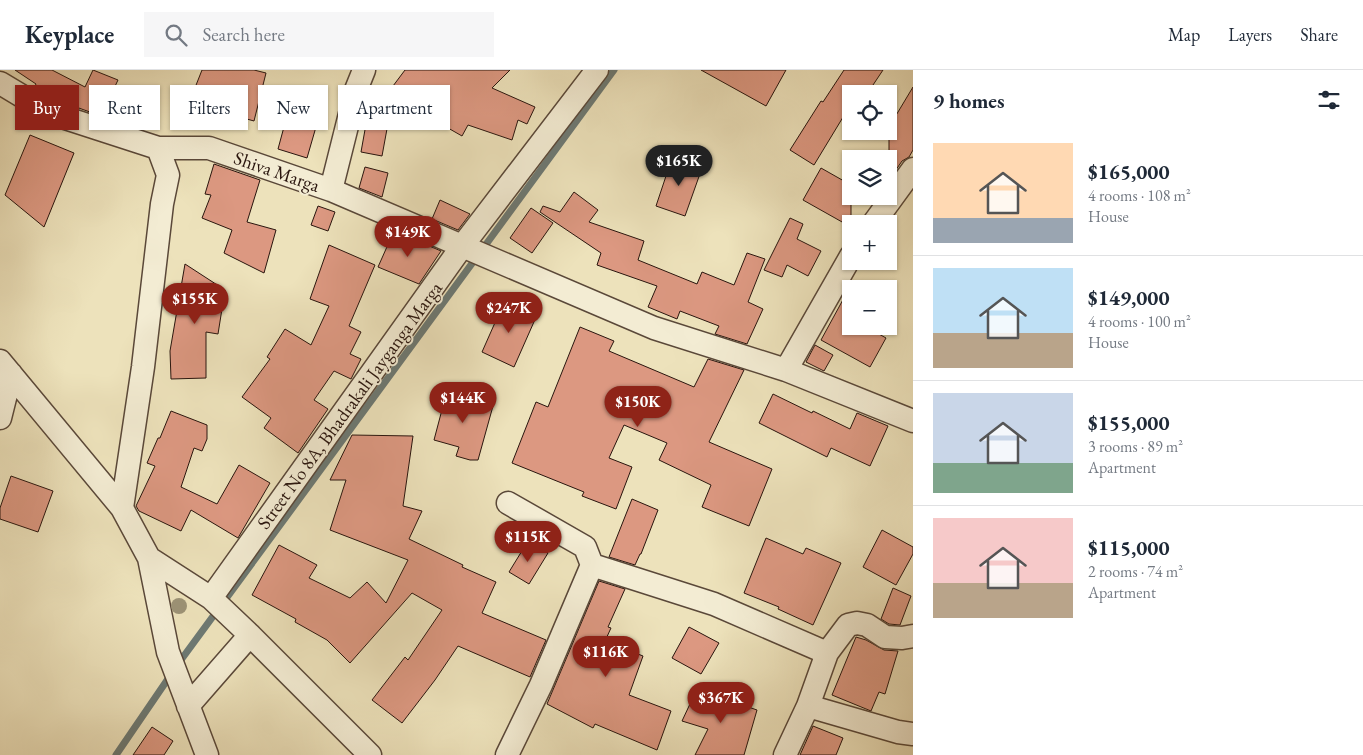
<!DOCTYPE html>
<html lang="en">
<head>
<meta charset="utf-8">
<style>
  :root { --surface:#fff; --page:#f6f6f7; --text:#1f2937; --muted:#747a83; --line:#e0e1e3; --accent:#8f2418 }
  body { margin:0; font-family:"EB Garamond",serif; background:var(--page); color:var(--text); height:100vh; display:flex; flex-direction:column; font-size:19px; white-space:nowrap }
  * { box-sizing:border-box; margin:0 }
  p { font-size:16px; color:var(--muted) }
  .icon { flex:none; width:28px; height:28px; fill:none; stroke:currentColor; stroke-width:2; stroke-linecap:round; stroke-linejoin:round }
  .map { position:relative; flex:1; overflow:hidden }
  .sheet { display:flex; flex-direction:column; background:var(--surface); width:450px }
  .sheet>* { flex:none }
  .guide { position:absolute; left:15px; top:15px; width:475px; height:45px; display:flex; gap:10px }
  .fabs { position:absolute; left:842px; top:15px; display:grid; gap:10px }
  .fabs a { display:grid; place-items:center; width:55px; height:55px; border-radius:0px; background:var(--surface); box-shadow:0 1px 4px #0004; font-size:25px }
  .price { position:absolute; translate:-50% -42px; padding:0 11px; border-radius:18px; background:var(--accent); color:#fff; font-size:16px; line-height:32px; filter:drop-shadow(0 1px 2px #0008) }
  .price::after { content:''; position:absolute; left:50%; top:30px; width:15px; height:11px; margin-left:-8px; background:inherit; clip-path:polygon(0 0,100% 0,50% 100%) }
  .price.current { background:#222; color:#fff }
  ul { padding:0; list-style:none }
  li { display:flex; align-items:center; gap:15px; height:125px; padding:0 20px }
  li+li { border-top:1px solid var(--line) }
  li span { display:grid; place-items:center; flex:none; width:140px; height:100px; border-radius:0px; color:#555 }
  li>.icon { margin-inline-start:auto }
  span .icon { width:60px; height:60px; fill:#fffc; stroke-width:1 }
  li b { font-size:21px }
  h2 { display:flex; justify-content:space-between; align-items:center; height:60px; padding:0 20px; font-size:21px }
  .chip { padding:0 18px; border-radius:0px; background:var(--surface); box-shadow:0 1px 4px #0004; font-size:18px; line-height:45px }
  .chip.current { background:var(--accent); color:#fff }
  header { display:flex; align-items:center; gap:30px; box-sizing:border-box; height:70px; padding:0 25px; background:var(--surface); border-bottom:1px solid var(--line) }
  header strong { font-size:24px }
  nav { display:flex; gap:28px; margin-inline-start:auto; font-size:18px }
  .search { width:350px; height:45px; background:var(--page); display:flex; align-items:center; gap:12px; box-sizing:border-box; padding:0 18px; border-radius:0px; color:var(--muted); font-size:19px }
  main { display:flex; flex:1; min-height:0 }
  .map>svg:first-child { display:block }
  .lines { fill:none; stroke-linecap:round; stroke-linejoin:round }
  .stream { stroke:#6d7973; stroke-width:7 }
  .building { fill:#dc9881; stroke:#29150e }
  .street-casing { stroke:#5a4839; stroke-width:25 }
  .street { stroke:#f3ecd3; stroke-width:22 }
  .tree { fill:#9c9376 }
  .labels { text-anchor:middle; stroke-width:4; stroke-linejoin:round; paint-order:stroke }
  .street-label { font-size:19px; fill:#29150e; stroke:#f3ecd3 }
</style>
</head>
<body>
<header>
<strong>Keyplace</strong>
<div class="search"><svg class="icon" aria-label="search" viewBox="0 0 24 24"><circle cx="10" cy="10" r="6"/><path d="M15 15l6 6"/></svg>Search here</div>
<nav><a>Map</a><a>Layers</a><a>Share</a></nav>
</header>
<main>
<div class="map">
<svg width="913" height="685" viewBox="0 0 913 685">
  <rect width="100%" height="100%" fill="#ede2bb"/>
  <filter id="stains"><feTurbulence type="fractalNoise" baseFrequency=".004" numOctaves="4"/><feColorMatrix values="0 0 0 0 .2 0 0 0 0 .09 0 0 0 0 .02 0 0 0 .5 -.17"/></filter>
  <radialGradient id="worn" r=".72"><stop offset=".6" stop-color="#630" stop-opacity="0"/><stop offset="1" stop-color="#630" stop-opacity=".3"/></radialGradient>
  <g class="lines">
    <path class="stream" d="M178,594L614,0
      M116,685L172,603"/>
  </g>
  <path class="building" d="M15,0H52L85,17L93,0L118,10L101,46L51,28L34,18L36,14Z
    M202,0H254L266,3L254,51L211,39L209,46L187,38Z
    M405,0H510L492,18L535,37L527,54L518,50L512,70L468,55L462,66L434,50L433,52L390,20Z
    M701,0H786L766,36Z
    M844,0H883L867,24H851V34L814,95L790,80L821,31L823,32Z
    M913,17V80L909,87L902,91L889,110V57Z
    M288,42L318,50L307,88L278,79Z
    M368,43L389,48L382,86L361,82Z
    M30,65L74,83L44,157L5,125Z
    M672,88L702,98L685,146L656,136Z
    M214,94L260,110L247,152L276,160L264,203L224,183L232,160L202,148L211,125L205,124Z
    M365,97L388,103L382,127L359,118Z
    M821,98L851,115V157L803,130Z
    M574,122L598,140L589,152L644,171L638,190L697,214L702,202L734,215L747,183L765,189L748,232L763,239L747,274L715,264L719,256L680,241L677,249L648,237L657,216L597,195L601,183L540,142L543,136L560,142Z
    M440,130L470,144L458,160L432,149Z
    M318,136L335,142L328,161L311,155Z
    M531,138L553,153L532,183L510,168Z
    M790,148L803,154L797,169L821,181L808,206L787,195L782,207L764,200Z
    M394,161L441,181L419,214L378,197Z
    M329,175L375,195L349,256L361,262L350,284L361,289L351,309L334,301L314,330L328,339L298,383L264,358L271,348L242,327L270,289L267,287L285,259L311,275L329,236L310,229Z
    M185,194L225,220L218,264L206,262V308L171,309L170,281Z
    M851,215V256H865L886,268L870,297L821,270Z
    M505,230L537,245L514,297L482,282Z
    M580,257L614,271L609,281L694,317L708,289L744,300L709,372L772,399L749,456L702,437L711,415L659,390L667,373L624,355L609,388L632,397L616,439L582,426L584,422L512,393L536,332L548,337Z
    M815,275L833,285L824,301L806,292Z
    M448,317L468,322L466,329L493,336L478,390H470L456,386L459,377L434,370Z
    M773,324L812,343L813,341L850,359L857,343L888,356L870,396L831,378L827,387L759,353Z
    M171,341L207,355V369L202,381L194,378L181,417L217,434L239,395L270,413L238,468L191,440L181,461L139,441L136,436L155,396L147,393L158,368H160Z
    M352,365L413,366L403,436L422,441L409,469L463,495L462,497L496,512L482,543L546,570L530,607L458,576L435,610L402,653L372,630L405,587L408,590L442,540L412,523L350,593L327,570L295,552L296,549L252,525L279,475L317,495L309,508L350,528L367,512L386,533L408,490L330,460L346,410H330Z
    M11,406L53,421L38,462L0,449V438Z
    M632,429L658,440L641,484H640L635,495L609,487Z
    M882,460L913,477V484L896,515L863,497Z
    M766,468L803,484L806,478L841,493L813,555L778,539L779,537L744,523Z
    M528,471L548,483L529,514L509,502Z
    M599,511L625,519L608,557L611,558L605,571L643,586L629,625L671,641L657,680L595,654L593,658L547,634Z
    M893,518L911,526L900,555L889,554L881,549Z
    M689,557L719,573L701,604L672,588Z
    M856,567L866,570L884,580L898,581L885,624L879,622L871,641L832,625Z
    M697,619L757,640L744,685H695L708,659L682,651Z
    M813,656L843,668L836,685H800Z
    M152,657L173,671L164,685H133Z"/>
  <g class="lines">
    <g class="street-casing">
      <path id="street" d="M0,13L50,43L158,78H209L331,120L654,258L786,300L913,351
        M331,120L356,20L364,0
        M873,154L913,99
        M0,291L122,438L149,488L211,528L250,565L370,685
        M786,300L851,186
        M0,348L11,304
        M122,438L143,297L162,134L168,105L158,78
        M149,488L168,582L207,685
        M592,495L714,534L827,583
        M211,528L463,175L597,0
        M188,636L250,565
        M808,636L898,662L913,664
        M507,685L541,615L592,495L585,477L508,433
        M785,685L808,636L827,583L848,555L857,553L867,555L885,567L902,568L913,566"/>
    </g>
    <use href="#street" class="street"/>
  </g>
  <circle class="tree" cx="179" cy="536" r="8"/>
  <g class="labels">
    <g class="street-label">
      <text transform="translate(277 101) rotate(19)" y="7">Shiva Marga</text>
      <text transform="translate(349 335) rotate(-54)" y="7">Street No 8A, Bhadrakali Jayganga Marga</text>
    </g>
  </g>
  <rect width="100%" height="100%" filter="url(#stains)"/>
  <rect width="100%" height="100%" fill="url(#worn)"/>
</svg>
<div class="fabs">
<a><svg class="icon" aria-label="locate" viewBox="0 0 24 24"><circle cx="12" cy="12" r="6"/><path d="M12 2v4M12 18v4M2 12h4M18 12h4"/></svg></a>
<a><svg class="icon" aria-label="layers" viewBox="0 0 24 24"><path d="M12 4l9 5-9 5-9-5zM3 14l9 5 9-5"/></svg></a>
<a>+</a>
<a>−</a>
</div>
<b class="price current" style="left:679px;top:117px">$165K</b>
<b class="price" style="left:408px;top:188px">$149K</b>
<b class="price" style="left:195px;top:255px">$155K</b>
<b class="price" style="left:509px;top:264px">$247K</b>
<b class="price" style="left:463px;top:354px">$144K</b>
<b class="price" style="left:638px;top:358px">$150K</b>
<b class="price" style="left:528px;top:493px">$115K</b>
<b class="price" style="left:606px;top:608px">$116K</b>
<b class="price" style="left:721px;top:654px">$367K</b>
<div class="guide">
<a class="chip current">Buy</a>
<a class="chip">Rent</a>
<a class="chip">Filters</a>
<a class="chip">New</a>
<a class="chip">Apartment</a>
</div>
</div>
<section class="sheet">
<h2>9 homes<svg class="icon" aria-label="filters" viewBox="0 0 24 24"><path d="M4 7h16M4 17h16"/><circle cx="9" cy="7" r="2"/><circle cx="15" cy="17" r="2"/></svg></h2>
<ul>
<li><span style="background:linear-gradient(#ffd9b3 75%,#9aa5b1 0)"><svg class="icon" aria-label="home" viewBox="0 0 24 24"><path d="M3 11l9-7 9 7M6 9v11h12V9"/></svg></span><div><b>$165,000</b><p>4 rooms · 108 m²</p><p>House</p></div></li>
<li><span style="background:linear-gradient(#bfe0f5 65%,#b9a48a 0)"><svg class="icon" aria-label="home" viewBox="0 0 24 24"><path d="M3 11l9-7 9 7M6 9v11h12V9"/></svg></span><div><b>$149,000</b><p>4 rooms · 100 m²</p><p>House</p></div></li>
<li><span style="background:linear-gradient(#c9d6e8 70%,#7fa58c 0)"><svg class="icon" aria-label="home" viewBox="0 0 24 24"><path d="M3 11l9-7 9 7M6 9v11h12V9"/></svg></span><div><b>$155,000</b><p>3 rooms · 89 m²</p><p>Apartment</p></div></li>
<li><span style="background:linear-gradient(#f6c9c9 65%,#b9a48a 0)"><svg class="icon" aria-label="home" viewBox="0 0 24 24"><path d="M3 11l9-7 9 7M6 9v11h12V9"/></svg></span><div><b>$115,000</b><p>2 rooms · 74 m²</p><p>Apartment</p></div></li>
</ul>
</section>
</main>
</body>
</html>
